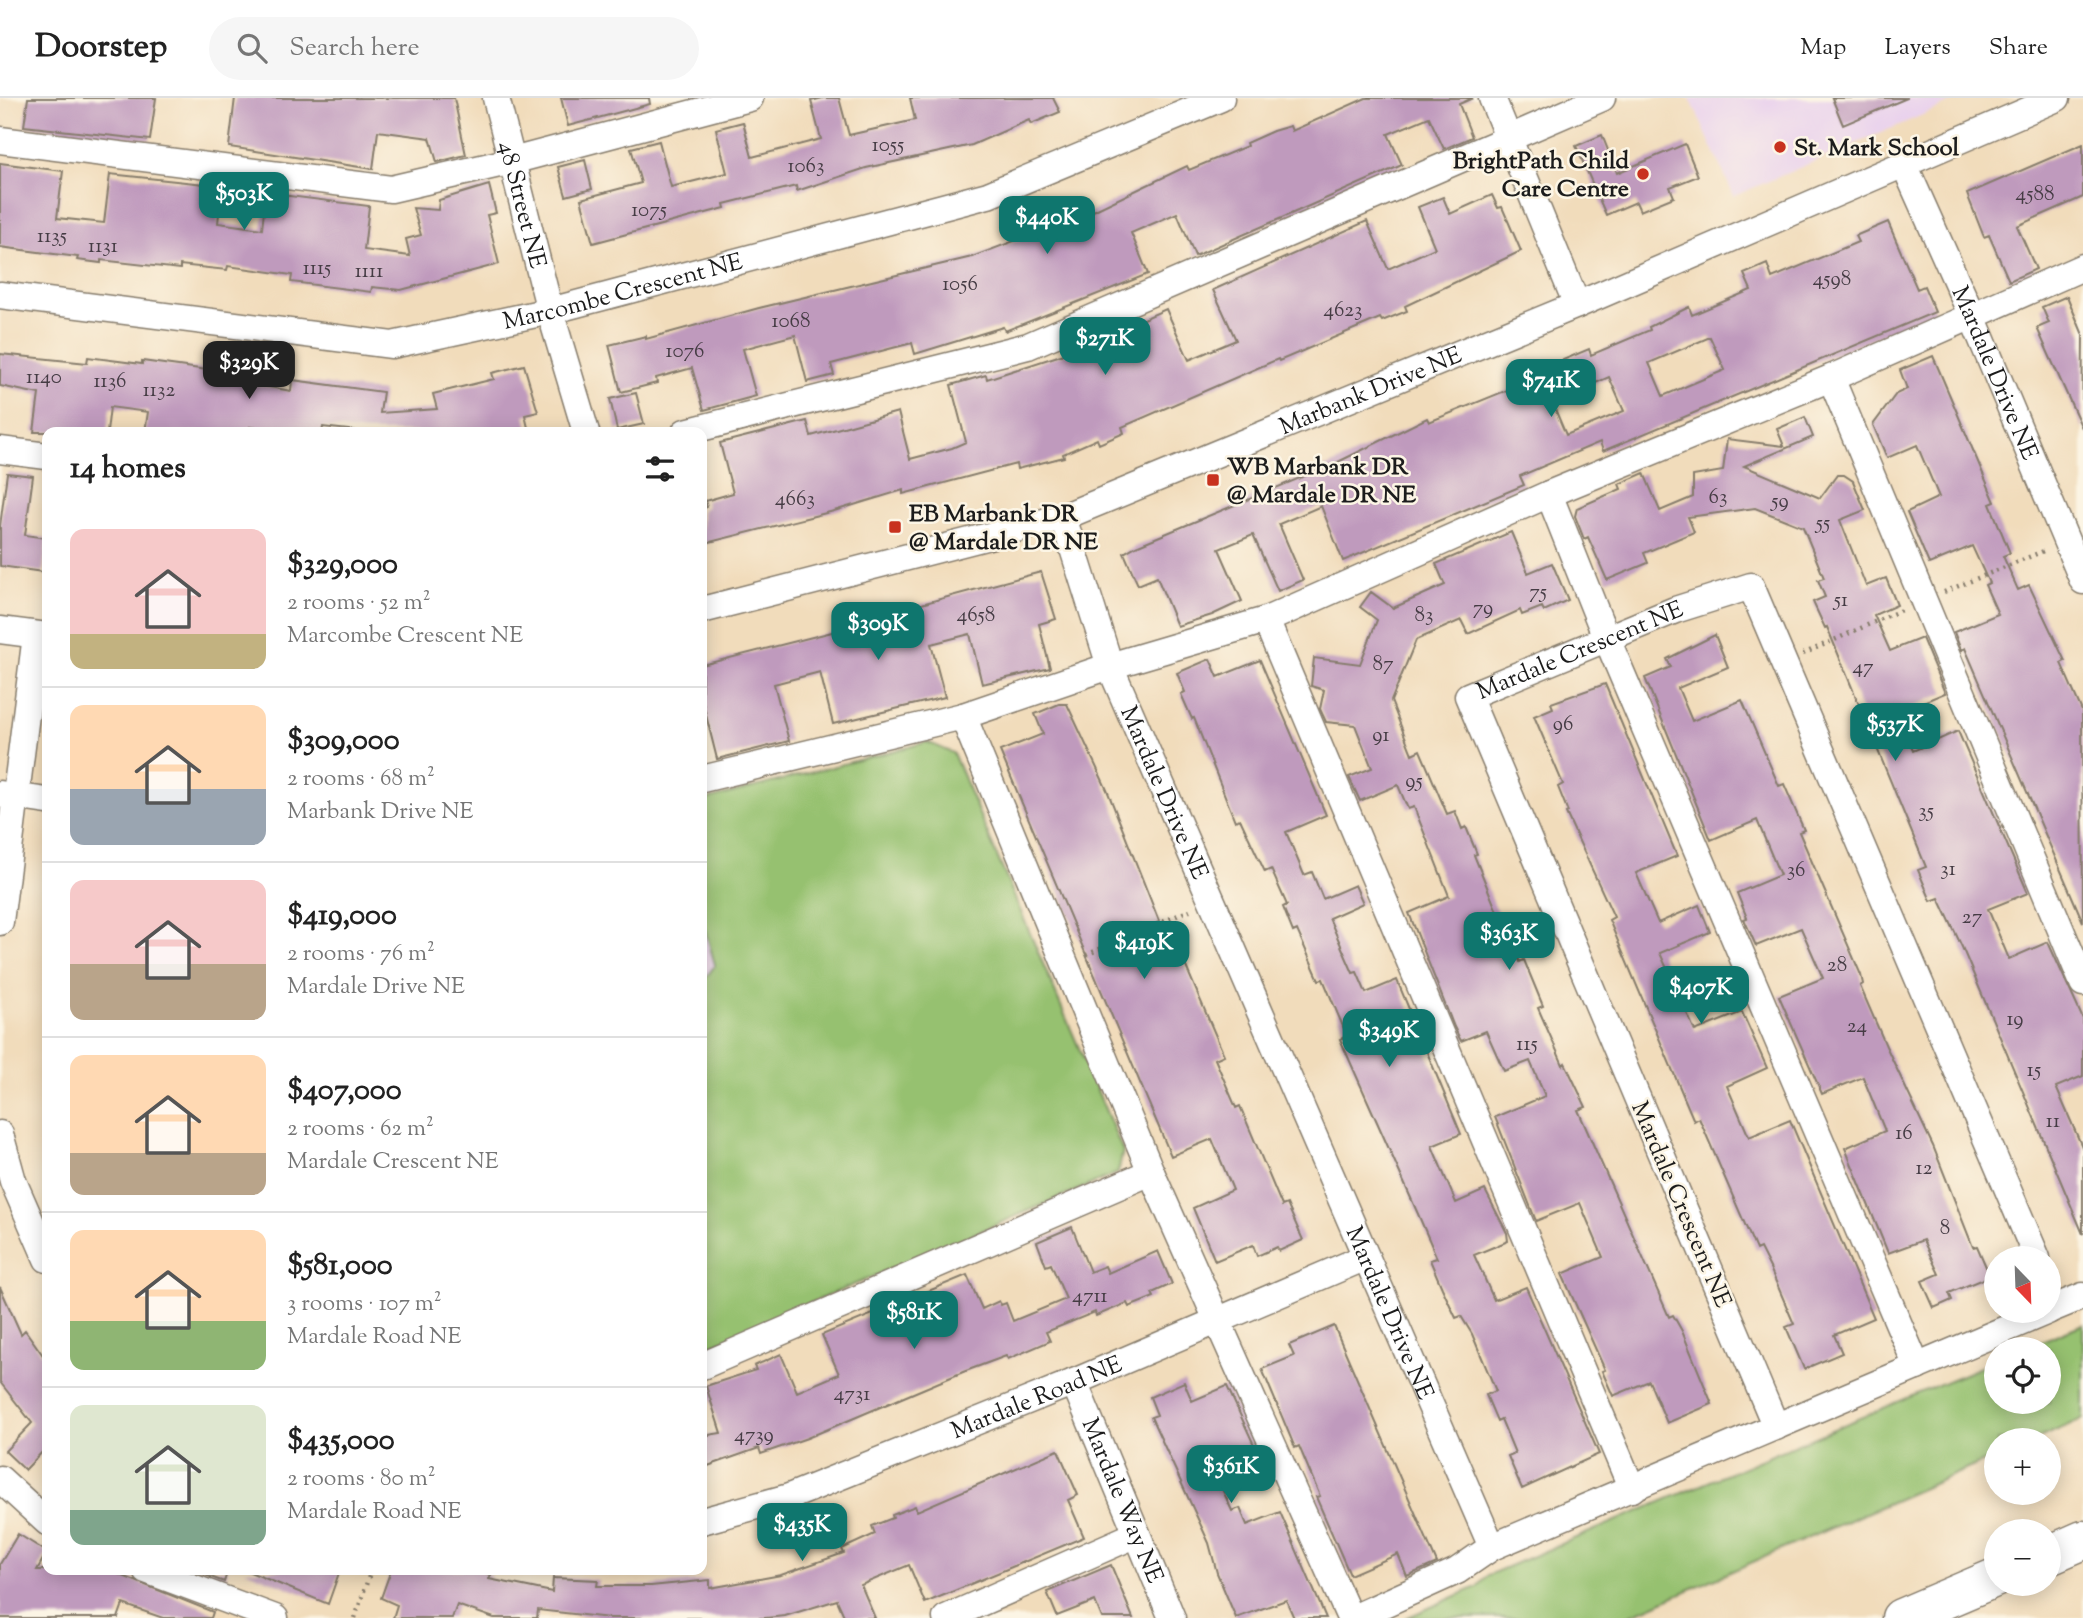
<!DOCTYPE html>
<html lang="en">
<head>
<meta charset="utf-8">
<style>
  :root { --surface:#fff; --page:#f6f6f6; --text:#222; --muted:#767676; --line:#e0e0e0; --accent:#0f766e }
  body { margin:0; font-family:"Sorts Mill Goudy",serif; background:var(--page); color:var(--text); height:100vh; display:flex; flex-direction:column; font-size:26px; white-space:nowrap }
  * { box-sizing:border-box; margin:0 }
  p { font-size:23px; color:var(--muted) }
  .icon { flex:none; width:38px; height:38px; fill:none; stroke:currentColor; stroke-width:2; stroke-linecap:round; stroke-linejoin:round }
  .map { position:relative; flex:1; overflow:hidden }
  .panel { position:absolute; left:42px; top:329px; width:665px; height:1148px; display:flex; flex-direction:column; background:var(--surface); border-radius:14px; box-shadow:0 4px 18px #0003 }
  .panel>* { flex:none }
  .needle { width:46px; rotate:157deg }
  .fabs { position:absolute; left:1984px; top:1148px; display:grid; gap:14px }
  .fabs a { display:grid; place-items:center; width:77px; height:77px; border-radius:50%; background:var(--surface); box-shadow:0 4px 18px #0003; font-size:35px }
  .price { position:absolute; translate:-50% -60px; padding:0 16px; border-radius:14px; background:var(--accent); color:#fff; font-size:23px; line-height:46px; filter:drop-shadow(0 2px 4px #0008) }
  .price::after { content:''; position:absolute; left:50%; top:42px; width:21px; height:16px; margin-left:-10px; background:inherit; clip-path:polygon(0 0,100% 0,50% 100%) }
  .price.current { background:#222; color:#fff }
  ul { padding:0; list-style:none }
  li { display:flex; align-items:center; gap:21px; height:175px; padding:0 28px }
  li+li { border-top:2px solid var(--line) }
  li span { display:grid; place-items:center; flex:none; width:196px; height:140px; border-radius:14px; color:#555 }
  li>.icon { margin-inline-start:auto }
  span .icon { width:84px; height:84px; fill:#fffc; stroke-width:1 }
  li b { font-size:30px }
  h2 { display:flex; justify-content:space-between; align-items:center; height:84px; padding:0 28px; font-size:30px }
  header { display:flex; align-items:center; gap:42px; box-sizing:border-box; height:98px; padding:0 35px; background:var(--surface); border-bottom:2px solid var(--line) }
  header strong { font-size:33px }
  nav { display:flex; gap:38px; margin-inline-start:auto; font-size:24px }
  .search { width:490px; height:63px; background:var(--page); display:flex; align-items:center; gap:18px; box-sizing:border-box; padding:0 24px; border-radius:38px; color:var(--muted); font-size:26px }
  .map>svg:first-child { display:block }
  .built { fill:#e9d1ed }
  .green { fill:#96c16f; stroke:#596e46; stroke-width:2 }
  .building { fill:#bf9abd; fill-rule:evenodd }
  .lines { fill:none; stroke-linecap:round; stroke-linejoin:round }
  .minor-casing { stroke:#867c6c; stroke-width:29 }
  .highway-casing { stroke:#867c6c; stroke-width:41 }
  .path { stroke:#867c6c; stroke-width:4.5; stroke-dasharray:2 5; stroke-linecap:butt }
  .minor { stroke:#fff; stroke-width:26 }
  .highway { stroke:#fff; stroke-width:38 }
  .poi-dot { fill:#c8321e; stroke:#fcf5e5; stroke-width:2.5 }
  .labels { text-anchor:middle; stroke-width:5; stroke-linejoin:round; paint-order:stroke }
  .number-label { font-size:21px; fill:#453c44 }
  .poi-label { font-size:24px; font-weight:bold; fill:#1c1c1c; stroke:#fcf5e5; text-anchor:start }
  .street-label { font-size:24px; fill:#1c1c1c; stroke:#fcf5e5 }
</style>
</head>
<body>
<header>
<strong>Doorstep</strong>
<div class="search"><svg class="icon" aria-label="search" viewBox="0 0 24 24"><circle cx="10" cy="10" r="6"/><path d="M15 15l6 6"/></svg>Search here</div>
<nav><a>Map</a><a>Layers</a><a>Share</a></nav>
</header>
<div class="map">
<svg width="2083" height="1520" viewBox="0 0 2083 1520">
  <rect width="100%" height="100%" fill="#fcf5e5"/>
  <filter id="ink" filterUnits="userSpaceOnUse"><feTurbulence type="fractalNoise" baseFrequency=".0143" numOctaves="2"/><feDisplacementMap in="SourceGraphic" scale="14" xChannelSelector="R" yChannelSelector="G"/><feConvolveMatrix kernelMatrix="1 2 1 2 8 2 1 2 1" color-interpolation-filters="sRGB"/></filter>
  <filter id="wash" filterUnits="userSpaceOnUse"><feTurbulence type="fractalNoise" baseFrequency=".00686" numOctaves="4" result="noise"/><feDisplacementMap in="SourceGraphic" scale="28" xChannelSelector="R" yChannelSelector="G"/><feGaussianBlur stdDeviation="1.57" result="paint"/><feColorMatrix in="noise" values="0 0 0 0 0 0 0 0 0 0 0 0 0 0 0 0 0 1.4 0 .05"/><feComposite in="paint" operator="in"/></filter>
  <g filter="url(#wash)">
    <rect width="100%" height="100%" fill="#f1dcbb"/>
    <path class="built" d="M1690,0H1962L1734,98Z
      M702,821L715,867L702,885Z"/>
    <path class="green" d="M927,644L953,655L1123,1053L1118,1075L702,1251V885L715,867L702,821V703Z
      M2083,1226V1321L2034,1342H1997V1358L1624,1520H1406L1477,1489L1488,1477L1997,1262V1304H2049V1251H2022Z"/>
    <g id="blocks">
      <path class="building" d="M28,0H156L150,42L24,28Z
        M235,0H454L466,57L437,64L430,40L378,33L373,71L229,49Z
        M561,0H649L650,6L568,28Z
        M823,0H839L849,37L915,22L910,0H1053L1060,14L1031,26L1029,22L972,47L866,70L797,93L796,88L724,106L725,110L593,145L581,101L641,85L631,50L659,43L671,89L727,75L716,31L743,24L752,59L821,41L811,3Z
        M1366,0H1473L1459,6L1472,39L1444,51L1429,19L1388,36L1402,67L1195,158L1177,115L1131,135L1148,176L1005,233L1003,229L915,256L912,245L831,266L834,277L807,284L795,237L743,251L756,298L704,312L692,270L656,280L657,285L621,294L609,247L646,238V241L759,210L972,159L1093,113L1187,68L1189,72L1247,48L1246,45L1273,33L1290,28L1292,33Z
        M1832,0H1907L1843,27Z
        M1602,37L1617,75L1685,46L1698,78L1670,89L1674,99L1640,113L1636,104L1606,117L1576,48Z
        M2083,46V99L2017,128L2036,171L2009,183L1989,137L1984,139L1967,96Z
        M585,62L592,91L566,98L558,69Z
        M0,65L63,73L57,120L104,125L110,76L195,85L222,88L218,125L262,131L266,95L369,108L364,152L410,158L406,141L421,137L413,110L438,112L439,102L489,87L496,115L487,117L499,166L401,192L372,189L371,194L291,184L292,177L228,168L227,172L180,167V171L101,162V165L77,162L78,159L0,149Z
        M1492,97L1498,110L1502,109L1521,153L1405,208L1407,213L1382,223L1380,220L1279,263L1278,261L1122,329L1124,335L1099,346L1097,341L1063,356L1064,359L1017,371L1016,366L903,396V392L834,413L702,446V411L707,409L705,403L733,395L720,345L807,323L811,338L898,314L910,361L952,350L966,344L951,287L986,277L987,281L1061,257L1166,211L1189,262L1236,242L1213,192L1367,123L1388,171L1435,150L1418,109L1443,99L1450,116Z
        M1888,124L1917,191L1924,188L1935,214L1603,353L1600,344L1520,378L1524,387L1343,463L1321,408L1279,426L1303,482L1278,493L1253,437L1219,451L1242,503L1212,517L1177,528L1157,479L1138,487L1124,455L1136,448L1336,365L1427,320L1429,324L1547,276L1544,270L1589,251L1591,257L1650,232L1649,229L1689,209L1692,217L1751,192L1744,176L1767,166L1772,180L1858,144L1855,138ZM1710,239L1725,272L1663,298L1649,265ZM1609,279L1624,313L1566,337L1552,304Z
        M2067,198L2083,237L2082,330L2037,230L2049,225L2042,209Z
        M0,256L87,265L88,259L142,266V263L222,274L221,280L291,293L292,282L383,294L380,315L437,311L433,296L494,281L492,275L524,267L538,314L525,317L529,334H366L323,329L322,334H292L250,329V334H145L148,314L110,309L107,334H34L39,296L0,288Z
        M1933,258L1995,404L1990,406L2010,455L2003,458L2018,492L2029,487L2065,563L2061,565L2082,613L2083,824L1965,550L1961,552L1954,534L1998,516L1985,487L1989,485L1972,448L1929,466L1907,414L1939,399L1917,347L1887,360L1873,327L1896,296L1907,291L1900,272Z
        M636,295L644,326L617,332L610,301Z
        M1805,319L1813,339L1744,368L1820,400L1837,377H1844L1853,383L1865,412L1840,422L1866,488L1886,480L1897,507L1874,517L1890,553L1922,540L1945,595L1897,615L1913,653L1958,633L2028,795L1988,811L2009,861L2048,844L2083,921V978L2056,989L2083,1051V1136L1962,849L1939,800L1931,803L1918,772L1926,769L1827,529L1825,530L1813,504L1825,499L1818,482L1824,480L1803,429L1755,410L1688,419L1694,434L1644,455L1648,465L1607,482L1588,439L1584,441L1575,418L1577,410L1621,391L1619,386L1644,375L1660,413L1693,399V378L1723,373L1727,341L1784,348L1777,331Z
        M7,375L33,378L25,437L47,440L43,474L0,468V428Z
        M1511,434L1528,475L1552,465L1568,502L1544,513L1542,509L1522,517L1520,512L1468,536L1461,522L1416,542L1391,603L1412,656L1420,652L1447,716L1455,713L1462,731L1466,729L1477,756L1474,757L1498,816L1520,864L1524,862L1543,908L1538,910L1563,967L1565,965L1586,1009L1578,1012L1669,1219L1673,1217L1682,1233L1712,1306L1667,1325L1649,1283L1613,1298L1602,1273L1605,1272L1562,1176L1603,1159L1580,1105L1536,1123L1495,1019L1545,998L1530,963L1504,973L1486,933L1461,943L1454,929L1409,815L1449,798L1414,709L1408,711L1398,687L1360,703L1349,679L1372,670L1355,627L1326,624L1320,611L1324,592L1311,588L1314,560L1360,566L1377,522L1360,509L1371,494L1393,510L1445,487L1436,466Z
        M1041,474L1056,521L1039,526L1050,570L982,586L970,536L931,546L945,599L833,626L820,574L774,586L789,643L717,661L702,601V567L844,531L843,527Z
        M1715,537L1728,569L1678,590L1692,623L1742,602L1779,688L1784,686L1804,732L1799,734L1861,877L1863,886L1860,888L1886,948L1933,1048L1973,1149L1977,1148L1990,1178L1949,1195L1952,1202L1934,1210L1922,1183L1939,1176L1923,1142L1888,1155L1845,1050L1885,1033L1863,979L1822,996L1779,898L1823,880L1801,830L1756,848L1744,821L1747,820L1737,795L1780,777L1757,722L1711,742L1645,580L1671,569L1667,561Z
        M1210,561L1218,579L1260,562L1326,717L1286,734L1304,777L1312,774L1323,801L1355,787L1363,805L1329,820L1353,875L1357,874L1366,895L1397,882L1461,1036L1432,1048L1456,1105L1485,1092L1507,1135L1508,1143L1474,1157L1483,1177L1494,1202L1526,1189L1599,1356L1522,1391L1508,1358L1515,1355L1501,1321L1497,1323L1486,1297L1496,1293L1472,1236L1461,1218L1456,1220L1442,1190L1430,1162L1437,1160L1418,1116L1340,941L1347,938L1323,881L1319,882L1297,832L1293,834L1283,809L1287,807L1271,771L1265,774L1240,721L1235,723L1194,620L1192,621L1181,596L1185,594L1177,575Z
        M1605,586L1677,758L1636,775L1658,825L1699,807L1710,834L1660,855L1695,933L1742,914L1767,970L1727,988L1749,1039L1790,1022L1874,1220L1834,1237L1842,1255L1804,1271L1786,1229L1794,1226L1770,1170L1760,1150L1756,1152L1699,1020L1694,1023L1609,822L1614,819L1566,715L1568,714L1558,689L1563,686L1534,618L1553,610L1551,605Z
        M1059,606H1067L1107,692L1163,833L1174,851L1178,850L1224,957L1215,961L1236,1010L1240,1008L1282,1108L1287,1106L1303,1142L1279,1153L1277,1149L1257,1158L1253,1147L1215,1163L1193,1110L1233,1092L1212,1041L1171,1058L1000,653L1043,636L1035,616Z
        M1072,1129L1090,1174L1105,1168L1108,1175L1158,1153L1172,1186L1152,1195L1154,1199L1129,1209L1127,1205L1096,1218L1095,1214L1046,1234L1050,1243L1008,1261L1006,1258L963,1274L807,1340L761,1356L759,1350L702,1370V1338L721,1335L706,1288L756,1272L754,1268L781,1256L797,1294L839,1276L822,1237L967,1177L982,1211L999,1203L1001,1207L1006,1205L1013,1223L1066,1201L1051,1166L1046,1168L1037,1144Z
        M0,1189L21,1236L25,1232L47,1263V1349L25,1372L5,1353L32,1325L0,1284Z
        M1334,1228L1437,1465L1407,1478L1398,1456L1350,1477L1316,1399L1320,1398L1299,1348L1295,1350L1262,1271L1294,1258L1289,1247Z
        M1184,1284L1192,1303L1227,1288L1255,1349L1212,1368L1232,1413L1240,1410L1247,1427L1280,1414L1326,1520H1294L1286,1502L1236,1520L1217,1475L1209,1445L1151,1319L1157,1317L1150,1299Z
        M1058,1352L1078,1397L1068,1402L1084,1439L925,1505L909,1467L861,1487L875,1520H845L837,1502L785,1518L765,1520H610L538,1512L537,1520H494L457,1507L452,1520H393L397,1507L381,1500L391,1472H477L491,1477L489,1481L552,1494L553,1480L598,1482L597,1488H651L710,1482V1490L781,1477L844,1455L842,1451L875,1436L872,1428L893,1420L892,1417L915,1408L917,1413Z
        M18,1436L47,1454L37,1472H108L213,1514L211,1520H163L123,1506L118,1520H0V1466Z
        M1111,1467L1133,1520H1102L1095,1503L1057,1518L1047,1494Z
        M192,1472H228L224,1484Z
        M245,1472H340L328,1506Z"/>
    </g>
  </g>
  <g filter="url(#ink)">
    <use href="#blocks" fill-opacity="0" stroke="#867c6c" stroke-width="2"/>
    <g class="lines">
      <g class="minor-casing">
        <g id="minor">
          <path id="s1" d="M496,0L550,213L586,334"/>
          <path d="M1492,0L1577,207"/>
          <path d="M0,42L391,91L512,63L750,0"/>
          <path id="s2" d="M1904,66L1972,218L2083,483"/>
          <path id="s3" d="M0,197L392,247L550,213L988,97L1221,0"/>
          <path d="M1831,280L2083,885"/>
          <path d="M685,334L1028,248L1602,0"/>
          <path d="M0,352L47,358"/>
          <path d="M1549,396L1599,522L1917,1269"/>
          <path id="s4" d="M1063,419L1110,568L1492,1449L2048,1213"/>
          <path id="s5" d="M702,512L1063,419L1577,207L2057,0"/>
          <path d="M1266,522L1632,1391"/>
          <path d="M0,532L47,538"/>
          <path d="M963,618L1151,1074L1350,1520"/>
          <path d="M702,681L963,618L1110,568L1266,522L1549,396L1831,280L2083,169"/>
          <path d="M0,696L47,703"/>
          <path d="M0,824L36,537"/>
          <path d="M0,1036L13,1083L47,1161"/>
          <path d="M2049,1212L2083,1198"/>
          <path d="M702,1268L1151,1074"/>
          <path id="s6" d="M1074,1284L1172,1520"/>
          <path id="s7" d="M1776,1329L1468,598L1675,512L1751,488L2037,1160"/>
          <path d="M0,1381L47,1424"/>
          <path id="s8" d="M702,1423L789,1399L1074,1284L1366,1159"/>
          <path d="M146,1472L275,1520"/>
          <path d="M946,1520L1137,1436"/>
          <path d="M1353,1520L1457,1473L1492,1449"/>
        </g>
      </g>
      <g class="highway-casing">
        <path id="highway" d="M2049,1457L2083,1442
          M1901,1520L1997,1479"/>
      </g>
      <path class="path" d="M1944,494L2046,452
        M1803,556L1901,512
        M1086,857L1190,812
        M355,1520L371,1472"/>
      <use href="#minor" class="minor"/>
      <use href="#highway" class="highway"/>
    </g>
  </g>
  <g class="poi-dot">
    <circle cx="1780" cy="49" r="7"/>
    <circle cx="1643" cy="76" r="7"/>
    <rect x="1206" y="375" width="14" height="14" rx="3.5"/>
    <rect x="888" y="422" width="14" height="14" rx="3.5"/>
  </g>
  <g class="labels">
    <g class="number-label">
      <text x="888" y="53">1055</text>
      <text x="806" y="74">1063</text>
      <text x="2035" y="102">4588</text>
      <text x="649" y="118">1075</text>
      <text x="52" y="144">1135</text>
      <text x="103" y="154">1131</text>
      <text x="317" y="176">1115</text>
      <text x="369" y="179">1111</text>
      <text x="1832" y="187">4598</text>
      <text x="960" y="192">1056</text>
      <text x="1343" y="218">4623</text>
      <text x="791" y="229">1068</text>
      <text x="685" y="259">1076</text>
      <text x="44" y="285">1140</text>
      <text x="110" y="289">1136</text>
      <text x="159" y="298">1132</text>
      <text x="1718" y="405">63</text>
      <text x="795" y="407">4663</text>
      <text x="1780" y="409">59</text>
      <text x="1823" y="431">55</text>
      <text x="1538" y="500">75</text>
      <text x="1841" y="508">51</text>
      <text x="1483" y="516">79</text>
      <text x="976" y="523">4658</text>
      <text x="1424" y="523">83</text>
      <text x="1383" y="572">87</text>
      <text x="1863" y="575">47</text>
      <text x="1563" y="632">96</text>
      <text x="1381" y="643">91</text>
      <text x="1414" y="689">95</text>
      <text x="1926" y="719">35</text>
      <text x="1948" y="777">31</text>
      <text x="1796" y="778">36</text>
      <text x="1972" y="825">27</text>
      <text x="1837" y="873">28</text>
      <text x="2015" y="927">19</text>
      <text x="1857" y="934">24</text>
      <text x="1527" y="952">115</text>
      <text x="2034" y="978">15</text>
      <text x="2053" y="1029">11</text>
      <text x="1904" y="1041">16</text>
      <text x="1924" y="1076">12</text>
      <text x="1945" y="1136">8</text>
      <text x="1090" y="1204">4711</text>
      <text x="852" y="1302">4731</text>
      <text x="754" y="1343">4739</text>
    </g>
    <g class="poi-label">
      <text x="1794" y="57">St. Mark School</text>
      <text x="1629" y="70" text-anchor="end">BrightPath Child<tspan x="1629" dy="28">Care Centre</tspan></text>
      <text x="1227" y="376">WB Marbank DR<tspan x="1227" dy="28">@ Mardale DR NE</tspan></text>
      <text x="909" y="423">EB Marbank DR<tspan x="909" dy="28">@ Mardale DR NE</tspan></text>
    </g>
    <g class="street-label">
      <text dy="8" stroke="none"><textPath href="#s1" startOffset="110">48 Street NE</textPath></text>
      <text dy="8" stroke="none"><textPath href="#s3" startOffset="632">Marcombe Crescent NE</textPath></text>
      <text dy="8" stroke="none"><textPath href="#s2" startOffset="228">Mardale Drive NE</textPath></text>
      <text dy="8" stroke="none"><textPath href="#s5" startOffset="705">Marbank Drive NE</textPath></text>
      <text dy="8" stroke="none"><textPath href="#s7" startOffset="914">Mardale Crescent NE</textPath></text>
      <text dy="8" stroke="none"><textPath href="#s4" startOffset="294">Mardale Drive NE</textPath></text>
      <text transform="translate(1682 1106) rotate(67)" y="8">Mardale Crescent NE</text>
      <text dy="8" stroke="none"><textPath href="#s4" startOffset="861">Mardale Drive NE</textPath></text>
      <text dy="8" stroke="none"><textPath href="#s8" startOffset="357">Mardale Road NE</textPath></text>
      <text dy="8" stroke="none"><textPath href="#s6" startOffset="128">Mardale Way NE</textPath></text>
    </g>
  </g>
</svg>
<div class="fabs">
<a><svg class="needle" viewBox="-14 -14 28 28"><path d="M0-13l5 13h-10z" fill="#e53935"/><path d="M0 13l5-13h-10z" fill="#767676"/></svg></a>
<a><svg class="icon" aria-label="locate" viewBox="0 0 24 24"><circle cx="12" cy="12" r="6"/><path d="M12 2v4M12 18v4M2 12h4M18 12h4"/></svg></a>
<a>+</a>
<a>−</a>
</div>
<b class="price" style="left:244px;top:134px">$503K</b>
<b class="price" style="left:1047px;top:158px">$440K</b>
<b class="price" style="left:1105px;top:279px">$271K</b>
<b class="price current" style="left:249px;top:303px">$329K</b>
<b class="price" style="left:1551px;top:321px">$741K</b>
<b class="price" style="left:878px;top:564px">$309K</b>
<b class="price" style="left:1895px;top:665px">$537K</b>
<b class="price" style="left:1509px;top:874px">$363K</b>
<b class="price" style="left:1144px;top:883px">$419K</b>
<b class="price" style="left:1701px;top:928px">$407K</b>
<b class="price" style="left:1389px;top:971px">$349K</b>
<b class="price" style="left:914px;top:1253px">$581K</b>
<b class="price" style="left:1231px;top:1407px">$361K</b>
<b class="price" style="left:802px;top:1465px">$435K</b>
<section class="panel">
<h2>14 homes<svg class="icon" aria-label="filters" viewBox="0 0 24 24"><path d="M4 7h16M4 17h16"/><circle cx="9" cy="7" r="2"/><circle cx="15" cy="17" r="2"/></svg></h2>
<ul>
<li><span style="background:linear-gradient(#f6c9c9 75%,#c2b280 0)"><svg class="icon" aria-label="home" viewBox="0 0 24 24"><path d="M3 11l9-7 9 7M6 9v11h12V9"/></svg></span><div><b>$329,000</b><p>2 rooms · 52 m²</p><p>Marcombe Crescent NE</p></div></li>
<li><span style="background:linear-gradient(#ffd9b3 60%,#9aa5b1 0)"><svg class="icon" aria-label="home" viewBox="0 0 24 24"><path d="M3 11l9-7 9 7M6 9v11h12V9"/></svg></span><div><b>$309,000</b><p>2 rooms · 68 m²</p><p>Marbank Drive NE</p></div></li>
<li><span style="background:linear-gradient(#f6c9c9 60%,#b9a48a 0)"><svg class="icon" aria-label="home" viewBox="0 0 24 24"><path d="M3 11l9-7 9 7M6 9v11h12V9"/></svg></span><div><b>$419,000</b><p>2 rooms · 76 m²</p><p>Mardale Drive NE</p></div></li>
<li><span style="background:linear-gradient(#ffd9b3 70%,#b9a48a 0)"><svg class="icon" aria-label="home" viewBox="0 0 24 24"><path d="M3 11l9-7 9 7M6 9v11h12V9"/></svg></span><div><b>$407,000</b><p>2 rooms · 62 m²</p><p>Mardale Crescent NE</p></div></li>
<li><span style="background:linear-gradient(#ffd9b3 65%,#8fb573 0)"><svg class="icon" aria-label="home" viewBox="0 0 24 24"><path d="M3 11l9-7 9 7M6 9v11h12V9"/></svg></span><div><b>$581,000</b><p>3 rooms · 107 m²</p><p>Mardale Road NE</p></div></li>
<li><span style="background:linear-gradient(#dfe7d0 75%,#7fa58c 0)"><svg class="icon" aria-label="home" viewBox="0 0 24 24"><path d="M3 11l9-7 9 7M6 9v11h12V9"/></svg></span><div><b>$435,000</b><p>2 rooms · 80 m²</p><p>Mardale Road NE</p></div></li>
</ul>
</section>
</div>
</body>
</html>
